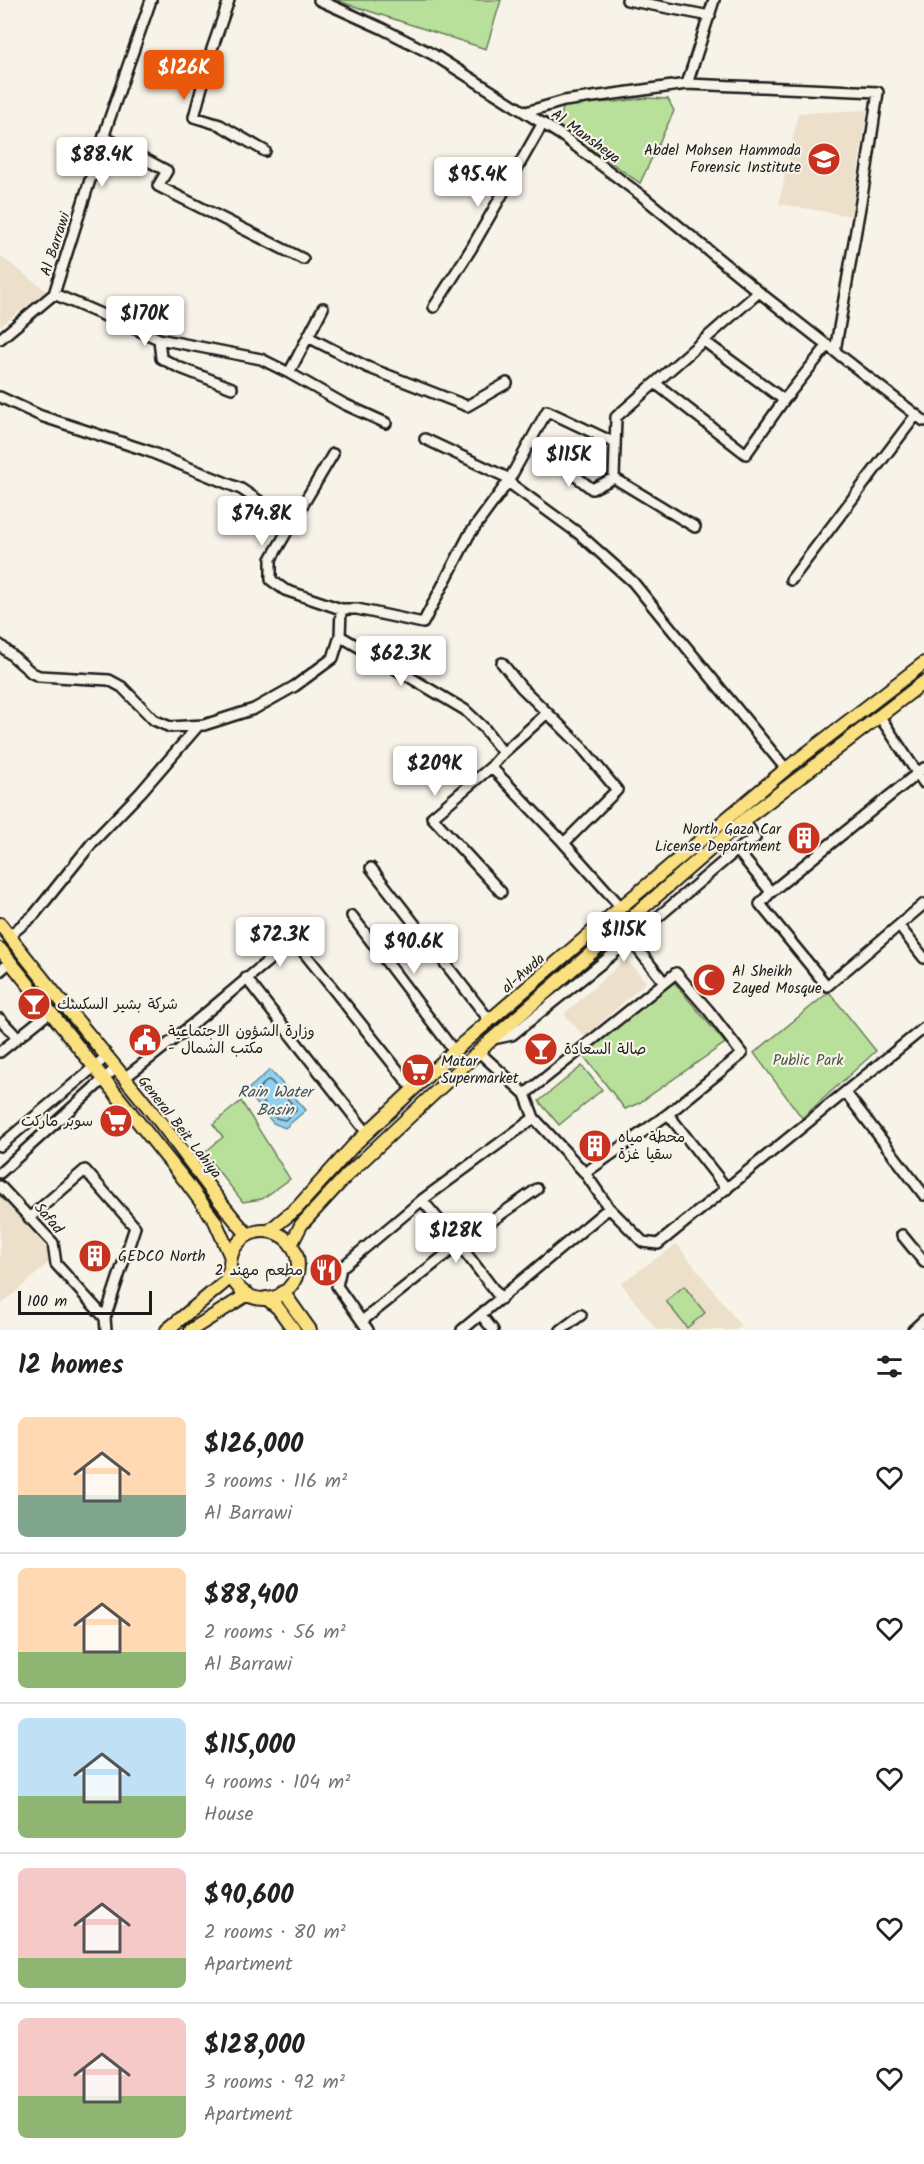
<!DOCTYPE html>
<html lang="en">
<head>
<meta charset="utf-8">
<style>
  :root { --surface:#fff; --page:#f2f2f2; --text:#222; --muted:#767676; --line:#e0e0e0; --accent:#ea580c }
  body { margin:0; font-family:Kalam,"Playpen Sans Arabic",sans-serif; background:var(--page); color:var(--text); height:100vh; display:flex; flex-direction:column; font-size:22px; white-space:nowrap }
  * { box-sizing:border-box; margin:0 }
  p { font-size:20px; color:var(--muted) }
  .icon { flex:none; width:33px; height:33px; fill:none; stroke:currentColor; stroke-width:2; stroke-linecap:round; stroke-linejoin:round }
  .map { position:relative; height:1330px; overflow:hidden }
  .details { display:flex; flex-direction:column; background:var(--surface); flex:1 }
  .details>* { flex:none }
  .scale { position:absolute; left:18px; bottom:15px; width:134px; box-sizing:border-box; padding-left:6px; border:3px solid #1c1c1c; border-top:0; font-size:16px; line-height:21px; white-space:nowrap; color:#1c1c1c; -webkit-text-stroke:4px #f7f3e8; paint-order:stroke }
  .price { position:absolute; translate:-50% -51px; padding:0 14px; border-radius:6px; background:#fff; color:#222; font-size:20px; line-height:39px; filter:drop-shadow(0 2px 3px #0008) }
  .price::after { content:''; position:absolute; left:50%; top:36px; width:18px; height:14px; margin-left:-9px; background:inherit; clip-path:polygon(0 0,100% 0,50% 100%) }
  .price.on { background:var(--accent); color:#fff }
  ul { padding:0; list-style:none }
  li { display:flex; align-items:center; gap:18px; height:150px; padding:0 18px }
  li+li { border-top:2px solid var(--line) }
  li span { display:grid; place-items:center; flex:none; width:168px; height:120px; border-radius:9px; color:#555 }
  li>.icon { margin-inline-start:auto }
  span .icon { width:72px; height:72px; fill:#fffc; stroke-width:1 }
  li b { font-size:26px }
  h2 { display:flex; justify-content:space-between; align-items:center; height:72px; padding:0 18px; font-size:26px }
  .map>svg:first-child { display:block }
  .built { fill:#ece0cb }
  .green { fill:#b9e09b; stroke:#6a7e5c; stroke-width:1.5 }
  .water { fill:#8fd1f1; stroke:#61899c; stroke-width:1.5 }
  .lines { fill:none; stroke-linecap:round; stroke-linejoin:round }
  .shore { stroke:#4a6471; stroke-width:1.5 }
  .minor-casing { stroke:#1c1c1c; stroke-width:14 }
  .major-casing { stroke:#1c1c1c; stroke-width:16 }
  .minor { stroke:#f7f3e8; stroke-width:9 }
  .major { stroke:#fbe080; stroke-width:12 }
  .labels { text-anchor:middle; stroke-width:4.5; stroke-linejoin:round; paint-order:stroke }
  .street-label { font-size:15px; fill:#1c1c1c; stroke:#f7f3e8 }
  .poi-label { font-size:15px; fill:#1c1c1c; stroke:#f7f3e8; text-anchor:start }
  .park-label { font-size:15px; fill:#4b5742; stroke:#f7f3e8 }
  .water-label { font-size:16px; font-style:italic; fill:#3e525c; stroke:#f7f3e8 }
</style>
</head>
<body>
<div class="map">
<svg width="924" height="1330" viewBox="0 0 924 1330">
  <rect width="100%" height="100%" fill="#f7f3e8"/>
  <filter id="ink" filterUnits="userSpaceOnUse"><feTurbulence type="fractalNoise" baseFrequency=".0167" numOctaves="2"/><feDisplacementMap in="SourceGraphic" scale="12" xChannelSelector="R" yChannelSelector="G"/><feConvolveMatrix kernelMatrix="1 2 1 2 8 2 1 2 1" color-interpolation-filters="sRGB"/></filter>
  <g filter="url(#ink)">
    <path class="built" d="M867,110L851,216L779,204L798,113Z
      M0,256L47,291L0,326Z
      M626,959L646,982L585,1037L564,1014Z
      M0,1192L54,1258L0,1306Z
      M677,1244L741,1326L735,1330H657L621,1283Z"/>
    <path class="green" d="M335,0H501L486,49Z
      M646,98L668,99L674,111L640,183L559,126L564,104L616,102Z
      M673,981L725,1043L639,1103L625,1109L583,1055Z
      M829,992L876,1051L802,1118L754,1053Z
      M582,1066L602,1090L559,1125L539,1101Z
      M241,1101L290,1179L262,1199L243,1202L204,1153L223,1137L213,1124Z
      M684,1286L705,1313L687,1328L666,1301Z"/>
    <path class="water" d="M270,1070L306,1110L285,1128L273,1123L246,1091Z"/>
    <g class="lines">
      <path class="shore" d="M268,1080L271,1081L296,1108V1111L285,1120L276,1118L256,1093L257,1090Z"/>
      <g class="minor-casing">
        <path id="minor" d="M229,0L212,49L194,117L220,125L265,151
          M319,0L381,28L434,55L561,135L642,196L759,292L924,421
          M627,0L710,16
          M687,84L714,0
          M526,112L564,101L687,84L878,92L867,167L835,351
          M104,137L167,171L158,186L303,259
          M54,294L159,339L161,358L178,367L232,388
          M434,307L471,249L543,123
          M308,337L367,367L467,406L507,383
          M0,339L54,294L108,123L151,0
          M159,339L261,359L289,373L323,308
          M704,341L784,400
          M289,373L344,404L386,423
          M655,383L746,454L784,400L828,345
          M0,397L41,416L148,451L241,489L292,523L271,559V580L285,590L341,609H357L423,623L469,535L508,482L547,411L615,443
          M425,439L510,479
          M531,441L592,489L614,478
          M508,482L578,533L633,582L786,769
          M292,523L333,454
          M695,527L614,478L616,417L759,292
          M791,580L916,415
          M341,609L340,636L465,710L484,728L503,753
          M0,645L32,673L39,676L109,680L122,687L154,720L170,727L204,725L254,709L295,686L333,658L340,636
          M502,663L521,687L580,745L617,790L564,843
          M880,717L924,783
          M491,767L562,841L621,907
          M744,820L755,838L737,850L771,892L760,904L827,986L924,904
          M371,868L490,1021
          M501,892L432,817L491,767L503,753L546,714
          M771,892L924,768
          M352,916L454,1051
          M626,922L638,934L637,948L664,982
          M899,926L924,958
          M9,936L34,915L92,843L141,792L198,726
          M0,971L10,962
          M246,978L367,1133
          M0,1019L17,1037
          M493,1039L512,1035L638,934L737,850
          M0,1052L50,1012
          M479,1052L525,1094L534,1118L585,1173L609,1208L643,1242L658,1244L924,1028
          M124,1078C183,1035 236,986 294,940L413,1089
          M846,1093L924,1195
          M525,1094L676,973L709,1011L742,1054L668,1114L585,1173
          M668,1114L727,1189
          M0,1146L107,1056
          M0,1173L116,1068
          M0,1186L53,1243L56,1264L105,1318L106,1330
          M422,1200L459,1244L501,1299
          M29,1218L85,1170L135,1227L105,1318
          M902,1235L924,1262
          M481,1315L493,1330
          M362,1321L459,1244L537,1189
          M368,1330L337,1286L341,1268L422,1200L534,1118
          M462,1330L609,1208
          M561,1330L581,1315
          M913,1330L924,1320"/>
      </g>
      <g class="major-casing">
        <path id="major" d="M0,924C52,993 110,1058 164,1127C192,1163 217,1201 248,1235
          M0,949L187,1183L215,1221L231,1257
          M269,1231L297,1208L354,1145L454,1051L621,907L786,769L924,663
          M230 1265a34 34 0 1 1 68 0a34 34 0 1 1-68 0Z
          M291,1245L301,1225L346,1176L491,1040L744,820L924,682
          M283,1292L310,1330
          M266,1298L278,1308L294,1330
          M167,1330L226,1281L230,1269
          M191,1330L248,1294"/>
      </g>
      <use href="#minor" class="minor"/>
      <use href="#major" class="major"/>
    </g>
  </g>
  <defs>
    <g id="university-disc" transform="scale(1.725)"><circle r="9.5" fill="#c8321e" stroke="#f7f3e8"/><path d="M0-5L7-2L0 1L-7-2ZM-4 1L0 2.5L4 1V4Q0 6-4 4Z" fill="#fff"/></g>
    <g id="building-disc" transform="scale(1.725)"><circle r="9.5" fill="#c8321e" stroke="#f7f3e8"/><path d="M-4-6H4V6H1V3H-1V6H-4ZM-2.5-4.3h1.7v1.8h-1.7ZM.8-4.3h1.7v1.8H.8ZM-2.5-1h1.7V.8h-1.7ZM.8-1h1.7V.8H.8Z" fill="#fff"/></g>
    <g id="mosque-disc" transform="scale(1.725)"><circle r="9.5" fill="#c8321e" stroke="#f7f3e8"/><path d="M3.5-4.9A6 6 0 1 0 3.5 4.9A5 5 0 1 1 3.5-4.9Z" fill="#fff"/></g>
    <g id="bar-disc" transform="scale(1.725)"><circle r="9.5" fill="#c8321e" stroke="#f7f3e8"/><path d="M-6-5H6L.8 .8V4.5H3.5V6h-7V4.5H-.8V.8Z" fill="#fff"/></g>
    <g id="civic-disc" transform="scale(1.725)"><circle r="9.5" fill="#c8321e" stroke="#f7f3e8"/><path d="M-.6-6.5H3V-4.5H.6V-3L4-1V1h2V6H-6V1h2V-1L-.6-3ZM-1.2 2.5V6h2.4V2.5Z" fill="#fff"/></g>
    <g id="supermarket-disc" transform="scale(1.725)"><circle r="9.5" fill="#c8321e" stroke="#f7f3e8"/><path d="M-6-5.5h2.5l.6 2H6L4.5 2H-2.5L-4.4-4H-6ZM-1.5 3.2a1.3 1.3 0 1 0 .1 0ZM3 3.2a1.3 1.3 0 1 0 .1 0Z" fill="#fff"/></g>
    <g id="restaurant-disc" transform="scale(1.725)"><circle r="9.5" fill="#c8321e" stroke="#f7f3e8"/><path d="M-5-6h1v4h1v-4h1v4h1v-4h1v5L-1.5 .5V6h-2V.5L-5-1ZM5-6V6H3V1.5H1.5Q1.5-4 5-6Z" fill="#fff"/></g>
  </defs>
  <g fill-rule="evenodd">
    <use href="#university-disc" x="824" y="159"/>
    <use href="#building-disc" x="804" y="838"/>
    <use href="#mosque-disc" x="709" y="980"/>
    <use href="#bar-disc" x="34" y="1004"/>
    <use href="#civic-disc" x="145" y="1040"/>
    <use href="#bar-disc" x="541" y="1049"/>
    <use href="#supermarket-disc" x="418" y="1070"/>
    <use href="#supermarket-disc" x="116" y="1121"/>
    <use href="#building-disc" x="595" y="1146"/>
    <use href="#building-disc" x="95" y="1256"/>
    <use href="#restaurant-disc" x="326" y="1270"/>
  </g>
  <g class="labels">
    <g class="street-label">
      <text transform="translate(586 136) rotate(36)" y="5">Al Mansheya</text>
      <text transform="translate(55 244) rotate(-72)" y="5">Al Barrawi</text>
      <text transform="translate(523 973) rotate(-41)" y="5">al-Awda</text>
      <text transform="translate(180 1127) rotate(52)" y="5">General Beit Lahiya</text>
      <text transform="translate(49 1218) rotate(49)" y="5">Safad</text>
    </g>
    <g class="poi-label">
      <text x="801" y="155" text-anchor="end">Abdel Mohsen Hammoda<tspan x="801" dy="17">Forensic Institute</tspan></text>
      <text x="781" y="834" text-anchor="end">North Gaza Car<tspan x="781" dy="17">License Department</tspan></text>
      <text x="732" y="976">Al Sheikh<tspan x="732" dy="17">Zayed Mosque</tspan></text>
      <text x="57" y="1009">شركة بشير السكسك</text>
      <text x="168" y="1036">وزارة الشؤون الاجتماعية<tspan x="168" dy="17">- مكتب الشمال</tspan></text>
      <text x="564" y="1054">صالة السعادة</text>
      <text x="441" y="1066">Matar<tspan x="441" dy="17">Supermarket</tspan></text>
      <text x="93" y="1126" text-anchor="end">سوبر ماركت</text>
      <text x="618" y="1142">محطة مياه<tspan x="618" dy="17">سقيا غزة</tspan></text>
      <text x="118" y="1261">GEDCO North</text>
      <text x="303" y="1275" text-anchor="end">مطعم مهند 2</text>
    </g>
    <g class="park-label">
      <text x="808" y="1065">Public Park</text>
    </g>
    <g class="water-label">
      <text x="275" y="1097">Rain Water<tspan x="275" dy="18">Basin</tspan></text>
    </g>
  </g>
</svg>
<div class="scale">100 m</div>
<b class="price on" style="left:184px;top:101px">$126K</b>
<b class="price" style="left:102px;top:188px">$88.4K</b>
<b class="price" style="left:478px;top:208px">$95.4K</b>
<b class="price" style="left:145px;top:347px">$170K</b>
<b class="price" style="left:569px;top:488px">$115K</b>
<b class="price" style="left:262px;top:547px">$74.8K</b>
<b class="price" style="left:401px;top:687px">$62.3K</b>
<b class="price" style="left:435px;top:797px">$209K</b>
<b class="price" style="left:624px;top:963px">$115K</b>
<b class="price" style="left:280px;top:968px">$72.3K</b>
<b class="price" style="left:414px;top:975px">$90.6K</b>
<b class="price" style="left:456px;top:1264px">$128K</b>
</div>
<section class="details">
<h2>12 homes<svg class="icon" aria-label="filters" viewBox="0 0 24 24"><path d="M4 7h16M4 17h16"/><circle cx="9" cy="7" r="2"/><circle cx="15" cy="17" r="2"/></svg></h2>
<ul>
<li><span style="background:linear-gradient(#ffd9b3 65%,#7fa58c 0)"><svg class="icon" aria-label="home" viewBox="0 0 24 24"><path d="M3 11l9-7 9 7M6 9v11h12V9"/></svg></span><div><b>$126,000</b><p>3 rooms · 116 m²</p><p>Al Barrawi</p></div><svg class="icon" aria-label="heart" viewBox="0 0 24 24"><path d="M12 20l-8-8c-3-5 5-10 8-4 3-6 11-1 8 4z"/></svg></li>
<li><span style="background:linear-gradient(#ffd9b3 70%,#8fb573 0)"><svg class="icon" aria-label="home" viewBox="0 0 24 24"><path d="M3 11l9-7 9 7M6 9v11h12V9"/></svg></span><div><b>$88,400</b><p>2 rooms · 56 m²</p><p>Al Barrawi</p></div><svg class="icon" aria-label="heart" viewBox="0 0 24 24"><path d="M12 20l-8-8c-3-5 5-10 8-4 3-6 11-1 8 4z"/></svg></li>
<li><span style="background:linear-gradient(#bfe0f5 65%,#8fb573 0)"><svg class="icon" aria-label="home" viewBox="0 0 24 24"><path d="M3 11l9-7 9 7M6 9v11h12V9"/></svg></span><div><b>$115,000</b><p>4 rooms · 104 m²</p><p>House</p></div><svg class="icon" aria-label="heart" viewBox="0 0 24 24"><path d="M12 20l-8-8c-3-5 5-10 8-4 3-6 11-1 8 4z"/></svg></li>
<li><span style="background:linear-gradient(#f6c9c9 75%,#8fb573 0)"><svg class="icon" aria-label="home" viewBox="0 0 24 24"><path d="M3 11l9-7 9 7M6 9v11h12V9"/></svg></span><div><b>$90,600</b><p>2 rooms · 80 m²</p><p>Apartment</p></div><svg class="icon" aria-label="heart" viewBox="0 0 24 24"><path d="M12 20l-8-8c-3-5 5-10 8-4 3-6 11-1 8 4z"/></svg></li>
<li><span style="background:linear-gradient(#f6c9c9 65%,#8fb573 0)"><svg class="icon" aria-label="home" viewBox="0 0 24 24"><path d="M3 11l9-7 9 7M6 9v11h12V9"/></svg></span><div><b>$128,000</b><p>3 rooms · 92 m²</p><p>Apartment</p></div><svg class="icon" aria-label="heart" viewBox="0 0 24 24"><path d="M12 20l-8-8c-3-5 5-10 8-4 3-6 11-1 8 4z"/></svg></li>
</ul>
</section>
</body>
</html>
